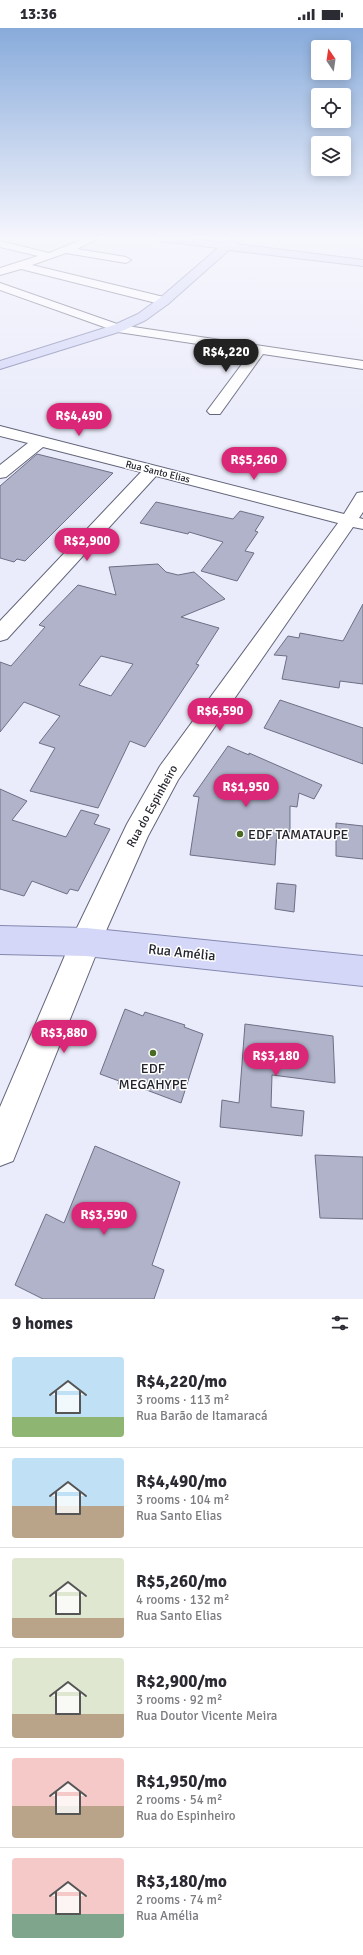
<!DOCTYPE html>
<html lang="en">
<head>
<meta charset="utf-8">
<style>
  :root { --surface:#fff; --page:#f7f7f7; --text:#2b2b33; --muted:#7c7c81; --line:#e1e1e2; --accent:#db2777 }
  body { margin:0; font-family:Signika,sans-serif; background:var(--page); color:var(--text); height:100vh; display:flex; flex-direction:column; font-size:15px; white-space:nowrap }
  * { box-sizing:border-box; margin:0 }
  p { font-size:13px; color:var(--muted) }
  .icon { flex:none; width:22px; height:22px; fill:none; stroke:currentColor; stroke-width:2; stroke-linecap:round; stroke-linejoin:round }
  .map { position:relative; height:1271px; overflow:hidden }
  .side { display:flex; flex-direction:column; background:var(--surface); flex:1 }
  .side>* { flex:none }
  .needle { width:26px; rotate:347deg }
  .tools { position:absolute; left:311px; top:12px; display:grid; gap:8px }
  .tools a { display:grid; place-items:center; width:40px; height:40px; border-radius:4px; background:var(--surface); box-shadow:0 2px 10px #0003; font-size:20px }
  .price { position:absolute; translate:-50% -34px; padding:0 9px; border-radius:14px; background:var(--accent); color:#fff; font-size:13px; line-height:26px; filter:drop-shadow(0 1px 2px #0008) }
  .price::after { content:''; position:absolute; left:50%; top:24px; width:12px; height:9px; margin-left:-6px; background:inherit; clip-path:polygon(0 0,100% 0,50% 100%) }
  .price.current { background:#222; color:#fff }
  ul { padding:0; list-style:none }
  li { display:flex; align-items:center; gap:12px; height:100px; padding:0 12px }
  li+li { border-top:1px solid var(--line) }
  li span { display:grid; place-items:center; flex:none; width:112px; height:80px; border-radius:4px; color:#555 }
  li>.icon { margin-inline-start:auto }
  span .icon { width:48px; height:48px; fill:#fffc; stroke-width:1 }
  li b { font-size:17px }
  h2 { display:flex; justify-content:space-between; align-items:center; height:48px; padding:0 12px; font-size:17px }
  .status { display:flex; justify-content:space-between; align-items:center; height:28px; padding:0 20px; background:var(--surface); direction:ltr }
  .status svg { height:11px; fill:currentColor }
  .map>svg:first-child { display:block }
  .building { fill:#b0b3ca; stroke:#6d7085; fill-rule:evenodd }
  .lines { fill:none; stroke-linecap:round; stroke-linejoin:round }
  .minor-casing { stroke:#63657a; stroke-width:2 }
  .major-casing { stroke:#8488af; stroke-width:2 }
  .minor { fill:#fff; fill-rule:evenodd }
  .major { fill:#d4d7f8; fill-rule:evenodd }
  .poi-dot { fill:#4a6b22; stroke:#fff; stroke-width:1.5 }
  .labels { text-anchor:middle; stroke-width:3; stroke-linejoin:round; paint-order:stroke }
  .far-street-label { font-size:10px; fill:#24252e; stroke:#fff }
  .street-label { font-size:12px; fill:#24252e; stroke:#fff }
  .near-poi-label { font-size:14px; fill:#24252e; stroke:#fff; text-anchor:start }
  .near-street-label { font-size:14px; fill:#24252e; stroke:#fff }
</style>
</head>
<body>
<div class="status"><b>13:36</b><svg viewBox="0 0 49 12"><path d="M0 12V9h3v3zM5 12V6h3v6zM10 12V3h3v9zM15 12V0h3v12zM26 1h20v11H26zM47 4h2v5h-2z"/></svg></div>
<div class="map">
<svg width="363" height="1271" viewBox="0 0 363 1271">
  <rect width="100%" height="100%" fill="#ebecfb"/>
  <path class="building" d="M37,426L113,445L25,533L17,531L14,534L0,530V458Z
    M156,474L233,491L240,483L264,489L255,503L258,504L245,523L254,525L237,553L201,543L223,514L189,504L188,506L140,495Z
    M158,536L166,544L178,547L194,544L225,571L181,589L219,600L196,636L199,637L145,719L130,713L98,780L30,763L55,720L39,715L60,688L24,674L0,704V634L11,638L45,599L39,597L78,557L116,567L109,539ZM101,628L133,636L111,668L79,657Z
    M363,576V656L340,653L339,660L282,651L287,628L274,627L288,608L299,610L300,605L343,613Z
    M280,672L363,700V736L264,700Z
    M228,718L249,727V725L322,757L314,771L299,765L297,779L290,778V804L277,802L275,837L190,827L199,769L193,768Z
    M0,761L27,773L12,792L66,809L81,782L99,787L94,796L110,801L78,863L70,861L67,866L32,853L24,868L0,861Z
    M336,795L363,798V831L336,828Z
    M277,855L296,857L294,884L275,881Z
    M125,981L143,988L145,984L185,997L184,999L203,1006L181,1075L136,1058L135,1062L118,1056L119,1053L100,1046Z
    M245,996L333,1008L335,1055L272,1047L271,1079L304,1083L302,1108L220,1099L222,1072L239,1075Z
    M95,1118L180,1154L152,1237L164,1242L154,1271H43L15,1257L46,1186L64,1195Z
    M315,1127L363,1129V1191L320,1190Z"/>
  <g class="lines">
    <g class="minor-casing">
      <path id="minor" d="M86,210H99L77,221L126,229L131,232L126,235L66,225L32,237L168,270L170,273L168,276L164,277L21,241L0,247V240L38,228L0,219V213L49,225Z
        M0,255L120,297L363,333V341L263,326L220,386H210L207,383L251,324L118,304L0,262Z
        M0,398L344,486L357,465L363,464V484L359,490L363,491V501L353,499L178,752L148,808L101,914L13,1133L0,1138V1079L75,904L127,796L160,738L338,495L156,448L7,611L0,613V593L141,444L43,419L6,449L0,450V437L28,415L0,408Z"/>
    </g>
    <g class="major-casing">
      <path id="major" d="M156,210H184L225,215L233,210H245L237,216L363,232V238L229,222L168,276L146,292L122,303L0,341V333L114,297L138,286L160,270L218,220L161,213Z
        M0,898L86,900L363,928V958L86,928L0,926Z"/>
    </g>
    <use href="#minor" class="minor"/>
    <use href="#major" class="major"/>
  </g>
  <linearGradient id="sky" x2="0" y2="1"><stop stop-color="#88abdb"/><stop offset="0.54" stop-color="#f6f6fd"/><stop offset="1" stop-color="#f6f6fd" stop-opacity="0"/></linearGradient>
  <rect width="363" height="388" fill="url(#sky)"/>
  <g class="poi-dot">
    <circle cx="240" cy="806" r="4"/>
    <circle cx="153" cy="1025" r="4"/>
  </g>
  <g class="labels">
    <g class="far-street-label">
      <text transform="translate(158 443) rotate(14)" y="4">Rua Santo Elias</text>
    </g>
    <g class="street-label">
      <text transform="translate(152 778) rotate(-61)" y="4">Rua do Espinheiro</text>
    </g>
    <g class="near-poi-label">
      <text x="248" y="811">EDF TAMATAUPE</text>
      <text x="153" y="1045" text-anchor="middle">EDF<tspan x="153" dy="16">MEGAHYPE</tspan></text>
    </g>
    <g class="near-street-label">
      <text transform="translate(182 924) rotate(6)" y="5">Rua Amélia</text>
    </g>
  </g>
</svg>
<div class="tools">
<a><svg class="needle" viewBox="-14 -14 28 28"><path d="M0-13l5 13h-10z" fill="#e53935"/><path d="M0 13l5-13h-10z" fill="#7c7c81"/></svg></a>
<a><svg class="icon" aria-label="locate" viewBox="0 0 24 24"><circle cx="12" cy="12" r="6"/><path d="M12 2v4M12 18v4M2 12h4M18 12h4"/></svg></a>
<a><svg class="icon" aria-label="layers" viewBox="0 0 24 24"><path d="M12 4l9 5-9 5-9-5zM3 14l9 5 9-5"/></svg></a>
</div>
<b class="price current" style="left:226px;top:345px">R$4,220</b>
<b class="price" style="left:79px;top:409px">R$4,490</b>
<b class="price" style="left:254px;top:453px">R$5,260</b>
<b class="price" style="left:87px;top:534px">R$2,900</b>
<b class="price" style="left:220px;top:704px">R$6,590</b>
<b class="price" style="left:246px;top:780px">R$1,950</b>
<b class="price" style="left:64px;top:1026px">R$3,880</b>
<b class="price" style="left:276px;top:1049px">R$3,180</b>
<b class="price" style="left:104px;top:1208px">R$3,590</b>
</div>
<section class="side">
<h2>9 homes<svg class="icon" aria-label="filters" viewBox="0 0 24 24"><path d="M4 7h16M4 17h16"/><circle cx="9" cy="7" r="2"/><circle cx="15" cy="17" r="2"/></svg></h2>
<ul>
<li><span style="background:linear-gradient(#bfe0f5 75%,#8fb573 0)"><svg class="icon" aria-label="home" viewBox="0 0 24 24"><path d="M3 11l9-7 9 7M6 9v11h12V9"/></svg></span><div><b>R$4,220/mo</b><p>3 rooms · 113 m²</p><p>Rua Barão de Itamaracá</p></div></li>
<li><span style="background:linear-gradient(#bfe0f5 60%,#b9a48a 0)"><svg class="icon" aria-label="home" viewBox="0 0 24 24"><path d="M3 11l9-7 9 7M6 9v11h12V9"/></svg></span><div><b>R$4,490/mo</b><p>3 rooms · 104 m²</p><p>Rua Santo Elias</p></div></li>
<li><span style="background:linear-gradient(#dfe7d0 75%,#b9a48a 0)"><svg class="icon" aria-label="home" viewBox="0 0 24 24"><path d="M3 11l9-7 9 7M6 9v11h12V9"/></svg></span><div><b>R$5,260/mo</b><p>4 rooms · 132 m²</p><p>Rua Santo Elias</p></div></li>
<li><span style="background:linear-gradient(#dfe7d0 70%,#b9a48a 0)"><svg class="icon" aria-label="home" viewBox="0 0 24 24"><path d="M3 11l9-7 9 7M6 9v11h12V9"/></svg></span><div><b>R$2,900/mo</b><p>3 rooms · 92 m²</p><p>Rua Doutor Vicente Meira</p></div></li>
<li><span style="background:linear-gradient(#f6c9c9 60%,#b9a48a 0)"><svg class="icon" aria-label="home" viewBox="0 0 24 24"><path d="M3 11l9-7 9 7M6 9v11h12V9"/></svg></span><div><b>R$1,950/mo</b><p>2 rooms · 54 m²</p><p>Rua do Espinheiro</p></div></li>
<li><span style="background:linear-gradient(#f6c9c9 70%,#7fa58c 0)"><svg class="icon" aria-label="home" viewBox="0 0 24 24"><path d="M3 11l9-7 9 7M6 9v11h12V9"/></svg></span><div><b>R$3,180/mo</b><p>2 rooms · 74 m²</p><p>Rua Amélia</p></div></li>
</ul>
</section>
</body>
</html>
